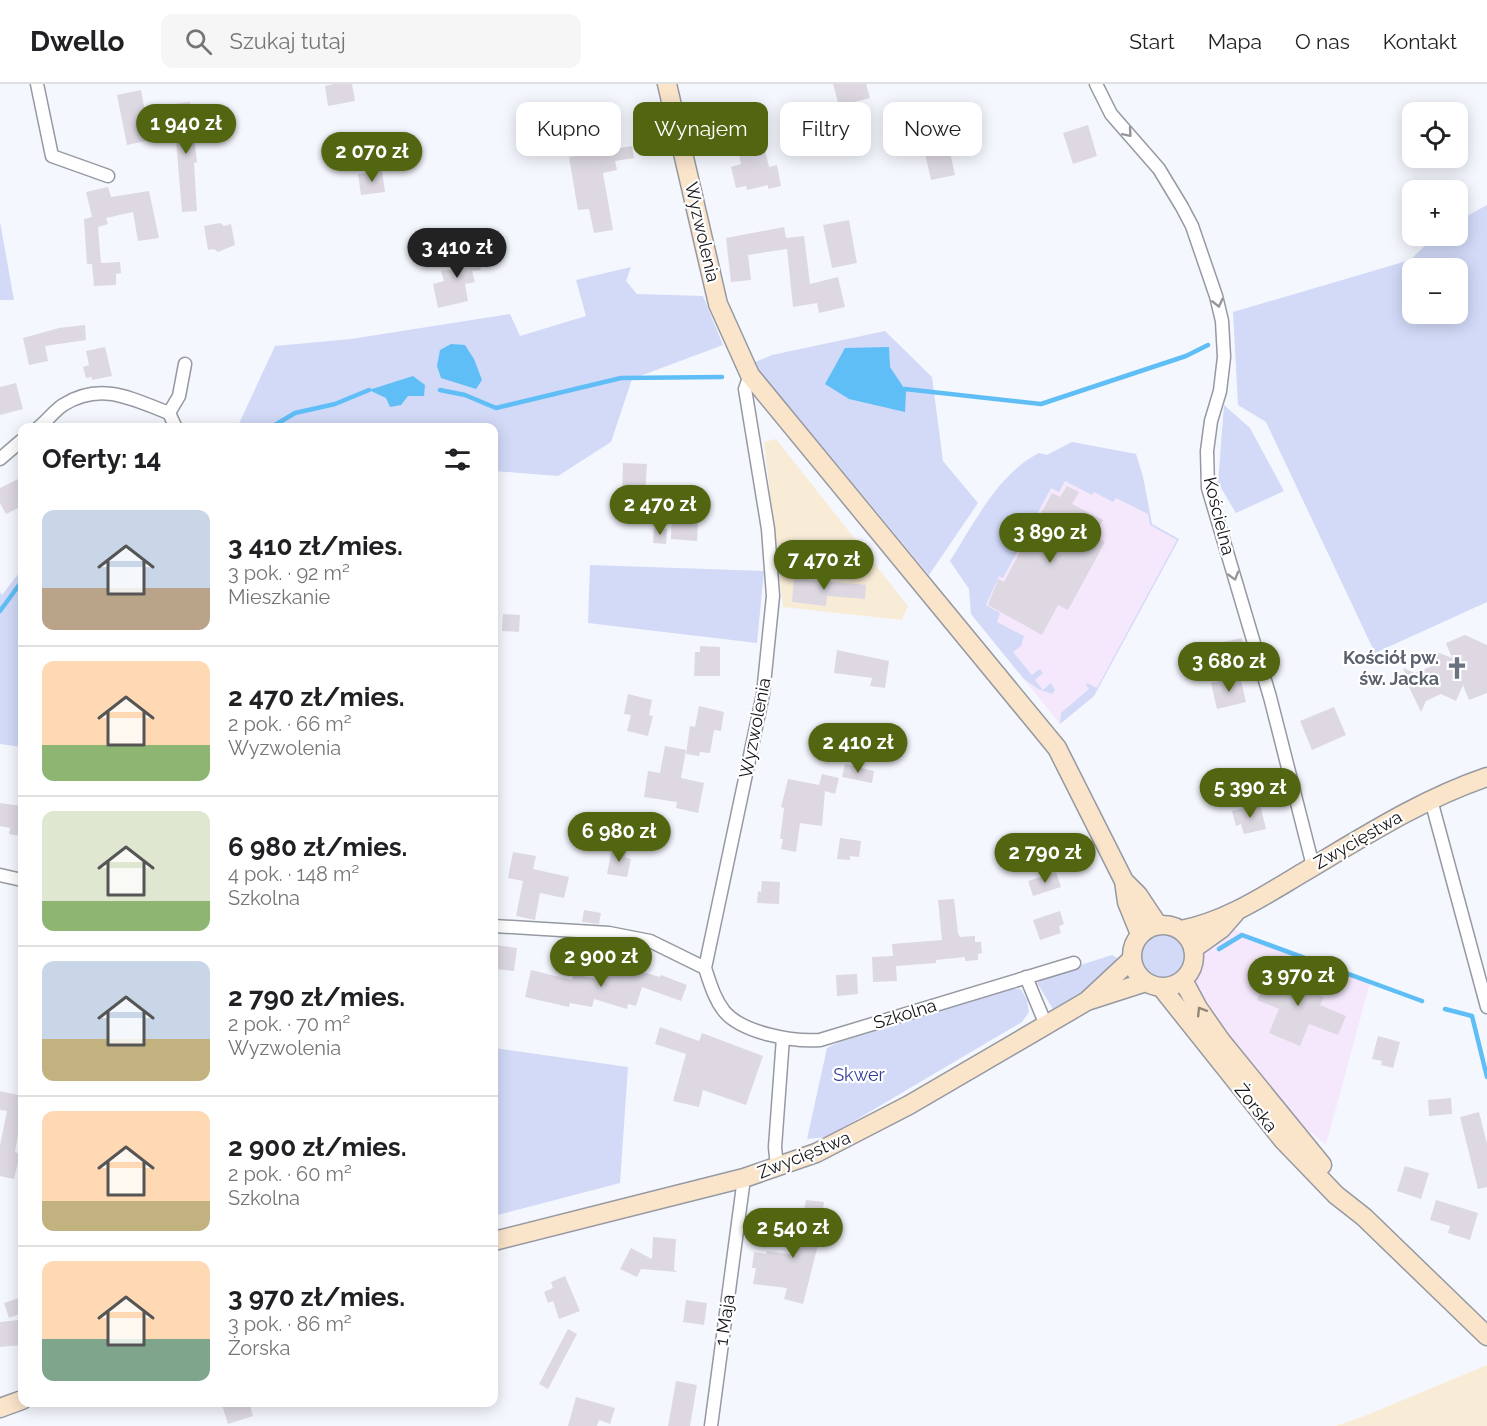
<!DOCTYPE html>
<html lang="pl">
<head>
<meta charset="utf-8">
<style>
  :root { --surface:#fff; --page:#f6f6f6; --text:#202124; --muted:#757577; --line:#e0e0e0; --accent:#526511 }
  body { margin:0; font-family:Raleway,sans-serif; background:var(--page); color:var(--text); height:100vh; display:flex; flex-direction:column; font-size:22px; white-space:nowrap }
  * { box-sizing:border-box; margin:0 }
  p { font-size:20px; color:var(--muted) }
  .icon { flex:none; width:33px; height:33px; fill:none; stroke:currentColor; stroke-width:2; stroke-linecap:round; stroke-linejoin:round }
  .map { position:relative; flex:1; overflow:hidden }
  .details { position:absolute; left:18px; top:339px; width:480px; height:984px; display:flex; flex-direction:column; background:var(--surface); border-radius:12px; box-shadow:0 3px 15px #0003 }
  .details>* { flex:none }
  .guide { position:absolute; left:516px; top:18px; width:570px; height:54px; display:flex; gap:12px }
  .controls { position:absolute; left:1402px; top:18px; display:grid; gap:12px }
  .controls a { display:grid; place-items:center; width:66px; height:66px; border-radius:12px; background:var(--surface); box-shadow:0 3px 15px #0003; font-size:30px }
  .price { position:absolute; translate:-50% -51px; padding:0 14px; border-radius:21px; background:var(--accent); color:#fff; font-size:20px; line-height:39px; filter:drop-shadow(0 2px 3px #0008) }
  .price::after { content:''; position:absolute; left:50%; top:36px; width:18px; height:14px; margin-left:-9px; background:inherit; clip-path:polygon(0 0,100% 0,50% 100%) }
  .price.active { background:#222; color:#fff }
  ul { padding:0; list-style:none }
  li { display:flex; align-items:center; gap:18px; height:150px; padding:0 24px }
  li+li { border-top:2px solid var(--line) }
  li span { display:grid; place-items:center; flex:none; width:168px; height:120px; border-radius:12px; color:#555 }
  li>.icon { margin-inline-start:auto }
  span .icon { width:72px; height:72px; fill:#fffc; stroke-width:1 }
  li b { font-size:26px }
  h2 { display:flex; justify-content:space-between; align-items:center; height:72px; padding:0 24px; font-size:26px }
  .tag { padding:0 21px; border-radius:12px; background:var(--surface); box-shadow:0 3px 15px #0003; font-size:21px; line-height:54px }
  .tag.active { background:var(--accent); color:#fff }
  header { display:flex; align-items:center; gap:36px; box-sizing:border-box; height:84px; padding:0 30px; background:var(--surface); border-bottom:2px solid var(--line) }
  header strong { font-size:28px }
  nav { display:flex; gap:33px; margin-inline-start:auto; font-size:21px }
  .search { width:420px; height:54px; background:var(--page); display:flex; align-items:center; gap:15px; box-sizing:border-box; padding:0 21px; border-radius:12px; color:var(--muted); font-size:22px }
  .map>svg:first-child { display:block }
  .commercial { fill:#f5e8fc }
  .industrial { fill:#f8ecd7 }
  .green { fill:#d2daf8; fill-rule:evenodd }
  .water { fill:#60bef6 }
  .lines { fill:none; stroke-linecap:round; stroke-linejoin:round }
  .stream { stroke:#60bef6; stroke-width:4.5 }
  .building { fill:#ddd8e2 }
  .street-casing { stroke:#9699a2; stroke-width:15 }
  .secondary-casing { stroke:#9699a2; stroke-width:21 }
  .street { stroke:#fff; stroke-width:12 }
  .secondary { stroke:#fae5cb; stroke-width:18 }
  .oneway { stroke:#969698 }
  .oneway2 { stroke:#93877b }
  .labels { text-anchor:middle; stroke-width:4.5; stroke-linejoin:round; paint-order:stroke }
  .street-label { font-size:18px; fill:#151519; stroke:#fff }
  .worship-label { font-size:18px; font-weight:bold; fill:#5b616d; stroke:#fff; text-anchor:end }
  .park-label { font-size:18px; fill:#343a97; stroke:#fff }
</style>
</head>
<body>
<header>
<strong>Dwello</strong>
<div class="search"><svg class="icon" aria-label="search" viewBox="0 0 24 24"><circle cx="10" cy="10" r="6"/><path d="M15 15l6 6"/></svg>Szukaj tutaj</div>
<nav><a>Start</a><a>Mapa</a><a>O nas</a><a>Kontakt</a></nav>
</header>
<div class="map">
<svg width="1487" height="1342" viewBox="0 0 1487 1342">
  <rect width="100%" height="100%" fill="#f5f7fe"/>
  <path class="commercial" d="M1072,358L1136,370L1143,393L1152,440L1179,455L1094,612L1060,640L971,530L969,505L950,477L997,404L1023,378L1039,369L1047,371Z
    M1234,845L1370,899L1326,1061L1283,1025L1209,931L1197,909L1195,895L1204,869Z"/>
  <path class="industrial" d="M776,355L908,522L902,536L783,523L764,358Z
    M1487,1281V1342H1335L1362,1333Z"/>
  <path class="green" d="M1487,121V518L1375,569L1266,338L1238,321L1233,228L1410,176L1435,152H1458V137ZM1413,184H1458V230H1413Z
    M0,138L14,216H0Z
    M631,183L626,197L637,210L703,212L723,261L632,295L611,358L558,392L494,387V344H237L275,262L351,255L510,230L520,252L586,232L576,196Z
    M885,247L932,293L943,377L978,419L929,491L753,279L772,271Z
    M1224,321L1250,344L1284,407L1236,429L1218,399Z
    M1072,358L1136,370L1143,393L1152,440L1179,455L1094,612L1060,640L1061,629L1089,605L1086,601L1087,599L1097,604L1177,456L1150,441L1148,430L1116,414L1113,418L1094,408L1092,411L1065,397L1059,408L1051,404L1003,494L999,492L986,521L1000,529L997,538L1024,552L1021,562L1013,568L1032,591L1040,585L1043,589L1035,596L1043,606L1051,599L1055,606L1052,610L1038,605L1024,595L971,530L969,505L950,477C975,438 997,391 1039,369L1047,371Z
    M590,481L764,487L757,559L588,539Z
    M22,485V663L0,660V508L2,511Z
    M1140 872a22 22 0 1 1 44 0a22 22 0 1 1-44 0Z
    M1112,871L1117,874C1110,895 1072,914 1053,925L1037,899L1058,888Z
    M1009,905H1021L1027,916L1029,928L1022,938L827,1053L807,1055L827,964L837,959Z
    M494,964L628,983L620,1099L494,1132Z"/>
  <path class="water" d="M451,260L465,261L474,275L482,296L476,305L441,294L437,282L440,266Z
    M889,263L890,283L906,307L905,328L849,315L825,300L845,264Z
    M413,292L425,301L424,312H408L401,321L390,323L386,314L369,306Z"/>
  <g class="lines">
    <path class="stream" d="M905,305L1041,320L1186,272L1208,261
      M440,306L465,311L496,324L621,294L722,293
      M270,344L295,329L335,320L369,306
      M0,527L22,497
      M1219,865L1242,851L1422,917
      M1445,925L1472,932L1487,993"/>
  </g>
  <path class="building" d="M334,0H352L355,17L328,22L325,2Z
    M833,0H866L870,14L839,22Z
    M141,6L150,56L127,61L117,11Z
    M190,18L197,78L194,79L197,127L182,128L173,20Z
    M758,35L769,83L777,81L781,102L768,105V101L747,106L746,102L736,104L731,83L741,80L733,41Z
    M1088,41L1097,72L1073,80L1063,49Z
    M948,59L955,91L931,96L924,65Z
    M632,62L634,74L615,77L617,86L603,89L613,146L594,149L589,125L578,126L569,73Z
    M382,87L385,108L361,111L358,90Z
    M108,103L111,113L149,107L159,154L138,157L133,128L106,134L108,140L98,143L101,179L120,178L121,189L116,190V201L94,202L92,180H87L84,135L92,133L86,108Z
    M849,136L857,179L832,184L823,141Z
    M220,139L224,142L231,140L235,161L218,168L214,165L208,166L204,142Z
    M784,143L786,154L804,152L810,200L838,193L845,223L819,229L817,219L793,223L787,165L748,171L751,196L731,198L726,154Z
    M476,164L481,186L472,187L475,198L465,200L468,217L438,224L433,200L444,197L441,187L455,185L452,169Z
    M85,241L86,256L45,262L48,277L29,281L23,254L59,244Z
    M105,263L112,292L92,296V293L86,294L83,283L89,281L86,267Z
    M16,299L23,325L0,331V303Z
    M623,379L647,380L645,410L622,409Z
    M22,393V422L6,430L0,419V404Z
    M1067,402L1079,408L1072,420L1103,436L1095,452L1105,458L1068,526L1058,521L1042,551L988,521L998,495L1004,498L1052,409L1060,413Z
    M672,423L699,425L697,457L671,455Z
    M654,444L667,445L666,460L653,459Z
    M794,494L866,501L865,515L827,512L826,522L792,518Z
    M503,530L520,531L519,548L502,547Z
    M1465,551L1487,561V609L1469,616L1463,601L1456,617L1441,610L1426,617L1421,628L1408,601L1410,600L1403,584L1415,589L1430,583L1437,568L1452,574L1446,559Z
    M1242,554L1245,571L1226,575L1223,558Z
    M700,562L720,563V592H694L695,568H700Z
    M837,566L889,577L885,604L870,602L872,594L834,589Z
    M1240,592L1246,618L1217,625L1211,599Z
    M628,610L652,616L649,631L653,632L648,652L627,647L631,631L624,630Z
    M699,622L724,628L721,647L714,646L710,669L700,668L699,672L686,670L690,642L695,643Z
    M1334,623L1346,651L1312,666L1300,637Z
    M831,645L852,648L849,669L828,666Z
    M665,662L686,666L681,694L704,699L698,729L676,724L677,718L644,713L648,687L660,689Z
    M845,680L874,687L872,699L842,693Z
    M822,690L839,694L835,710L825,707L822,742L800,739L796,768L781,765L783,755H780L784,724L781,723L788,695L819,701Z
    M1231,690L1234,708L1221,711L1217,693Z
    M0,719L22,722L21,752L9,750L10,744L0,742Z
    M1260,720L1266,745L1244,750L1241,740L1236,742L1232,727Z
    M580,735L610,742L605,764L575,758Z
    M840,754L861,757L859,773L850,772V776L837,775Z
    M612,764L626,767L625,773L631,775L627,793L607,790Z
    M513,768L536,772L533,785L569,793L564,814L540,809L535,836L516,832L523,797L508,794Z
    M1056,788L1061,803L1033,812L1028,797Z
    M762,797L780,798L779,820L757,819L758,807L761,808Z
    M954,815L958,849L960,853L975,852V858H981L982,869L978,870V876L965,877V873L936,876V879L896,882L897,897L873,898L872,873L893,872L892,860L942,856L938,816Z
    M584,826L601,829L599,840L582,838Z
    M1060,827L1064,840L1059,842L1061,849L1040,856L1033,836Z
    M495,861L517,864L514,887L494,885Z
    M621,882L660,893L661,891L687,901L681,917L642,903L636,922L628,920L627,925L594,915L592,923L570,919L569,923L525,913L531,886L572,896L573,890L606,897L609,886L619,889Z
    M1287,884L1320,898L1316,909L1324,913L1320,921L1346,932L1338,951L1309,940L1300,962L1269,949L1279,925L1257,916L1266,893L1280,899Z
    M857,890L858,910L837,912L836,891Z
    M660,943L699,957L702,949L763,972L746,1021L703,1006L699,1023L673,1017L686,970L655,960Z
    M1378,952L1400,958L1393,984L1381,981L1382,977L1372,975Z
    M0,1007L22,1012V1027L15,1068L20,1070L14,1095L0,1092V1061L7,1027L0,1026Z
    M1451,1014L1452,1030L1429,1032L1428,1016Z
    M1479,1028L1487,1060V1103L1478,1105L1460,1033Z
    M1405,1082L1429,1089L1421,1115L1397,1107Z
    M806,1116L824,1118L817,1165L803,1220L784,1215L787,1204L753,1200L756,1184H752L754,1168L766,1170L767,1167L796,1171Z
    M1436,1116L1478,1129L1470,1156L1448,1149L1450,1142L1430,1136Z
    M653,1153L676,1155L674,1186L678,1188L641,1185L637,1193L620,1185L631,1164L652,1175Z
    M565,1192L580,1227L559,1235L553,1217L548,1219L544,1208L553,1204L551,1198Z
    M22,1213V1229L9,1234L4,1219Z
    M686,1216L707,1219L704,1241L683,1238Z
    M18,1236L21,1261L0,1263V1238Z
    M568,1245L577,1250L548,1305L539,1300Z
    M676,1297L697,1301L690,1342H668Z
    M576,1313L615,1324L610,1340L599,1336L597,1342H568Z
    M221,1318H249L253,1332L228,1340Z"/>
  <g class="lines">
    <g class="street-casing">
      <path id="street" d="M37,0L52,72L108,92
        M1096,0L1111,30L1159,85L1182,123L1192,142L1216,212L1222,237L1224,273L1220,307L1211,337L1207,367L1208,404L1270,613L1313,782
        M750,291L745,305L768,445L773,512L763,610L705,884C710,899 714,914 724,927C742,949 793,958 820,956L1074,879
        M38,344C47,337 54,327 63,321C101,297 132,315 169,329
        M176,344L169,329L179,312L185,280
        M0,375L22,356
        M1431,716L1487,923
        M0,791L22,796
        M494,842L609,849L650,857L705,884
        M1026,893L1046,941
        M777,1083L775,1063L783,954
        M711,1342L744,1094"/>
    </g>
    <g class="secondary-casing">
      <path id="secondary" d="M667,0L718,220L750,291L1057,664L1124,797L1138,811L1158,841
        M1124,797L1127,818L1140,850
        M1132 872a31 31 0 1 1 62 0a31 31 0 1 1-62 0Z
        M1181,846C1227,837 1265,811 1304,788C1363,753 1422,715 1487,693
        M1193,865L1221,845L1235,829
        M1183,896L1198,924L1221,957L1322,1081
        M1161,903L1283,1056L1336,1111L1364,1133L1487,1252
        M1088,916L1132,875
        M494,1157L744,1094L816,1069L909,1021L1087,917L1146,898
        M0,1324L22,1316"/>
    </g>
    <use href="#street" class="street"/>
    <use href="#secondary" class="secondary"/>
  </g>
  <defs><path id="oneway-chevron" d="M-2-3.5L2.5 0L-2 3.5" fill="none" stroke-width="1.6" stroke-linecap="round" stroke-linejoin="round" transform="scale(1.5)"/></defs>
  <g class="oneway">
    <use href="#oneway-chevron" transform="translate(1128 49) rotate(49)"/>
    <use href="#oneway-chevron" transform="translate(1218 219) rotate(77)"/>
    <use href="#oneway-chevron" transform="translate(1234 492) rotate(74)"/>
  </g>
  <use class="oneway2" href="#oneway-chevron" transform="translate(1201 927) rotate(-122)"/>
  <defs>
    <g id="church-bare" transform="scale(1.8)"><path d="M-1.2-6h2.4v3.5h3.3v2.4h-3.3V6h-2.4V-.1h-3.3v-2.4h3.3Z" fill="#6b7280" stroke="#fff" stroke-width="2.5" paint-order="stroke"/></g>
  </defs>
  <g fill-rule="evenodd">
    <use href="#church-bare" x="1457" y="584"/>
  </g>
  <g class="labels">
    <g class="street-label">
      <text transform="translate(702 148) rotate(77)" y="6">Wyzwolenia</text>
      <text transform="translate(1219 432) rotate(76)" y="6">Kościelna</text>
      <text transform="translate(755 644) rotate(-79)" y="6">Wyzwolenia</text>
      <text transform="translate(1358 756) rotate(-30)" y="6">Zwycięstwa</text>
      <text transform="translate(905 930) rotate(-17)" y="6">Szkolna</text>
      <text transform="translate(1256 1024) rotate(51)" y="6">Żorska</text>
      <text transform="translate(804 1071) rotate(-22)" y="6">Zwycięstwa</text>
      <text transform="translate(725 1236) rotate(-82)" y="6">1 Maja</text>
    </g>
    <g class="worship-label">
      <text x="1439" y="580">Kościół pw.<tspan x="1439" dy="21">św. Jacka</tspan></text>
    </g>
    <g class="park-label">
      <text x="859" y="997">Skwer</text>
    </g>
  </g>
</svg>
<div class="controls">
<a><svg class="icon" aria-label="locate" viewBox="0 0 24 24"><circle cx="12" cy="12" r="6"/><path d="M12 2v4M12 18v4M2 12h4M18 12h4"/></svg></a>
<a>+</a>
<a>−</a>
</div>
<b class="price" style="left:186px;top:71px">1 940 zł</b>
<b class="price" style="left:372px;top:99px">2 070 zł</b>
<b class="price active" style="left:457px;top:195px">3 410 zł</b>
<b class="price" style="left:660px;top:452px">2 470 zł</b>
<b class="price" style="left:1050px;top:480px">3 890 zł</b>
<b class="price" style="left:824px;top:507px">7 470 zł</b>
<b class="price" style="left:1229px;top:609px">3 680 zł</b>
<b class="price" style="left:858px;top:690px">2 410 zł</b>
<b class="price" style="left:1250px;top:735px">5 390 zł</b>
<b class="price" style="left:619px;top:779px">6 980 zł</b>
<b class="price" style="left:1045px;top:800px">2 790 zł</b>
<b class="price" style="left:601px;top:904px">2 900 zł</b>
<b class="price" style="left:1298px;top:923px">3 970 zł</b>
<b class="price" style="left:793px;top:1175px">2 540 zł</b>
<div class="guide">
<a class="tag">Kupno</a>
<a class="tag active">Wynajem</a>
<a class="tag">Filtry</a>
<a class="tag">Nowe</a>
</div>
<section class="details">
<h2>Oferty: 14<svg class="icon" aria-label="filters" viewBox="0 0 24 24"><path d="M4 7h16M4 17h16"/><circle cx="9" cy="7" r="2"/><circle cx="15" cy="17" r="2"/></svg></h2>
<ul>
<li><span style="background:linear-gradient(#c9d6e8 65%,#b9a48a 0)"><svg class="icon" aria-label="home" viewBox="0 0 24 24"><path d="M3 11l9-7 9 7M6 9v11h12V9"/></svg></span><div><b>3 410 zł/mies.</b><p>3 pok. · 92 m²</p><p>Mieszkanie</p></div></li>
<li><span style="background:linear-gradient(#ffd9b3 70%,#8fb573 0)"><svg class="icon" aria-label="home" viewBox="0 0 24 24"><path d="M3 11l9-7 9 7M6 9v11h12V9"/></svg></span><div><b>2 470 zł/mies.</b><p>2 pok. · 66 m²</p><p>Wyzwolenia</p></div></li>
<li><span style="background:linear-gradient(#dfe7d0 75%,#8fb573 0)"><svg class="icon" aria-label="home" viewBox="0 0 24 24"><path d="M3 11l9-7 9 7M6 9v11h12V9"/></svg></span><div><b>6 980 zł/mies.</b><p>4 pok. · 148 m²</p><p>Szkolna</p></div></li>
<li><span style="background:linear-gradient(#c9d6e8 65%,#c2b280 0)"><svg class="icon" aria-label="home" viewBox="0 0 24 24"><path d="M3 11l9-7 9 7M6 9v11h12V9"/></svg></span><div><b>2 790 zł/mies.</b><p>2 pok. · 70 m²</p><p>Wyzwolenia</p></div></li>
<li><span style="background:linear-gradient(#ffd9b3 75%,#c2b280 0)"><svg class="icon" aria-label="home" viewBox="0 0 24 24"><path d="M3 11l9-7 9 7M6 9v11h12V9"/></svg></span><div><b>2 900 zł/mies.</b><p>2 pok. · 60 m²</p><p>Szkolna</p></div></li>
<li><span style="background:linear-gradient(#ffd9b3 65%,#7fa58c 0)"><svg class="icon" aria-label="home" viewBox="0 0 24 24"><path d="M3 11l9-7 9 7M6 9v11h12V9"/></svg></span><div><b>3 970 zł/mies.</b><p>3 pok. · 86 m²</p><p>Żorska</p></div></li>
</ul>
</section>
</div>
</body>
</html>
